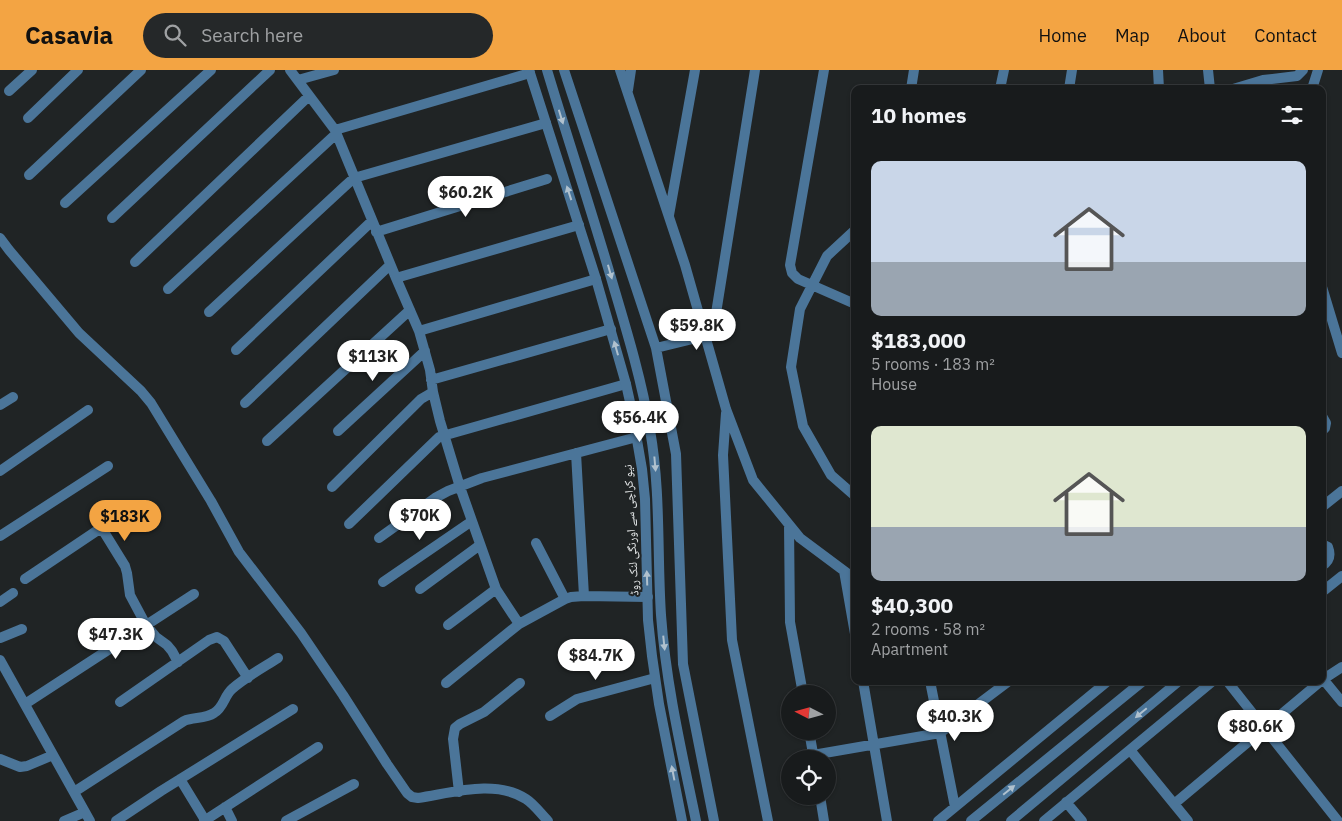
<!DOCTYPE html>
<html lang="en">
<head>
<meta charset="utf-8">
<style>
  :root { --surface:#181b1c; --page:#252829; --text:#f1f3f6; --muted:#9fa1a3; --line:#36393b; --accent:#f3a443 }
  body { margin:0; font-family:"IBM Plex Sans","Noto Naskh Arabic",sans-serif; background:var(--page); color:var(--text); height:100vh; display:flex; flex-direction:column; font-size:19px; white-space:nowrap }
  * { box-sizing:border-box; margin:0 }
  p { font-size:16px; color:var(--muted) }
  .icon { flex:none; width:28px; height:28px; fill:none; stroke:currentColor; stroke-width:2; stroke-linecap:round; stroke-linejoin:round }
  .map { position:relative; flex:1; overflow:hidden }
  .sheet { position:absolute; left:851px; top:15px; width:475px; height:600px; display:flex; flex-direction:column; background:var(--surface); border-radius:10px; box-shadow:0 1px 4px #0004,0 0 0 1px var(--line) }
  .sheet>* { flex:none }
  .needle { width:32px; rotate:276deg }
  .tools { position:absolute; left:781px; top:615px; display:grid; gap:10px }
  .tools a { display:grid; place-items:center; width:55px; height:55px; border-radius:50%; background:var(--surface); box-shadow:0 1px 4px #0004,0 0 0 1px var(--line); font-size:25px }
  .price { position:absolute; translate:-50% -42px; padding:0 11px; border-radius:18px; background:#fff; color:#222; font-size:16px; line-height:32px; filter:drop-shadow(0 1px 2px #0008) }
  .price::after { content:''; position:absolute; left:50%; top:30px; width:15px; height:11px; margin-left:-8px; background:inherit; clip-path:polygon(0 0,100% 0,50% 100%) }
  .price.active { background:var(--accent); color:#111 }
  ul { padding:0; list-style:none }
  li { display:grid; align-content:center; gap:10px; height:265px; padding:0 20px }
  li span { display:grid; place-items:center; height:155px; border-radius:10px; color:#555 }
  li>.icon { margin-inline-start:auto }
  span .icon { width:90px; height:90px; fill:#fffc; stroke-width:1 }
  li b { font-size:21px }
  h2 { display:flex; justify-content:space-between; align-items:center; height:60px; padding:0 20px; font-size:21px }
  header { display:flex; align-items:center; gap:30px; box-sizing:border-box; height:70px; padding:0 25px; background:var(--accent); color:#111 }
  header strong { font-size:24px }
  nav { display:flex; gap:28px; margin-inline-start:auto; font-size:18px }
  .search { width:350px; height:45px; background:var(--page); display:flex; align-items:center; gap:12px; box-sizing:border-box; padding:0 18px; border-radius:28px; color:var(--muted); font-size:19px }
  .map>svg:first-child { display:block }
  .lines { fill:none; stroke-linecap:round; stroke-linejoin:round }
  .minor { stroke:#4b7599; stroke-width:10 }
  .tertiary { stroke:#4b7599; stroke-width:10 }
  .oneway { fill:#b0c1ce }
  .labels { text-anchor:middle; stroke-width:4; stroke-linejoin:round; paint-order:stroke }
  .street-label { font-size:12px; fill:#e7eaeb; stroke:#202425 }
</style>
</head>
<body>
<header>
<strong>Casavia</strong>
<div class="search"><svg class="icon" aria-label="search" viewBox="0 0 24 24"><circle cx="10" cy="10" r="6"/><path d="M15 15l6 6"/></svg>Search here</div>
<nav><a>Home</a><a>Map</a><a>About</a><a>Contact</a></nav>
</header>
<div class="map">
<svg width="1342" height="751" viewBox="0 0 1342 751">
  <rect width="100%" height="100%" fill="#202425"/>
  <g class="lines">
    <path class="minor" d="M290,0L335,60L396,208L419,261L430,300L433,322L440,351L460,417L496,519L519,554
      M564,0L656,278L676,384L683,594L714,751
      M620,0L685,195L726,339L753,410L800,468L855,509
      M824,0L790,195L792,203L798,209L855,234
      M1158,0L1159,19
      M1208,0L1210,19
      M298,10L334,0
      M911,19L914,0
      M1000,19L1004,0
      M1069,19L1072,0
      M1233,19L1263,10L1297,6L1303,0
      M1312,19L1318,0
      M628,20L631,0
      M9,21L32,0
      M28,48L78,0
      M335,60L530,3
      M29,105L141,0
      M65,133L211,0
      M669,145L695,0
      M112,148L270,0
      M855,160L827,186L800,239L791,297L803,356L831,405L855,426
      M376,162L547,109
      M0,168L9,180L79,263L141,321L151,333L211,431L239,482L301,563L343,625L387,694L407,723L412,727L418,728C452,723 495,709 526,729C534,734 541,744 548,751
      M135,192L309,26
      M396,208L579,155
      M1322,217L1342,283
      M168,219L336,64
      M209,242L344,117L354,108L546,53
      M419,261L596,209
      M656,278L705,266L713,262L755,0
      M236,280L372,151
      M431,310L611,259
      M245,333L390,195
      M0,335L13,327
      M726,343L723,385L732,570L768,751
      M1322,346L1326,353L1325,358L1322,361
      M338,361L425,281
      M267,371L410,240
      M576,383L584,526
      M0,401L88,340
      M332,417L421,329L433,322
      M1322,437L1342,421
      M349,454L439,367L626,314
      M789,455L790,552L803,624
      M0,466L108,396
      M379,468L435,428L448,421L482,408L637,367
      M536,473L565,529
      M1322,474L1328,477C1331,485 1330,491 1322,496
      M844,501L855,564
      M25,509L98,460L104,462L125,496L127,503L130,525L146,555L156,567L167,575L172,581L178,592
      M383,512L472,451
      M420,519L480,475
      M1322,522L1342,506
      M0,532L13,523
      M448,555L496,519
      M0,568L22,559
      M0,590L90,751
      M1323,609L1342,632
      M1322,610L1342,597
      M863,611L887,751
      M930,611L955,737
      M1227,611L1338,751
      M446,613L519,554L565,529L571,527L584,526L648,527
      M120,632L209,570L217,567L224,571L248,608
      M25,634L194,524
      M550,646L577,629L655,608
      M809,661L814,689
      M1130,680L1188,751
      M813,685L940,663L1009,611
      M0,689L20,697L27,696L53,685
      M180,709L205,750
      M74,722L184,651C193,647 205,649 214,643C224,637 224,626 232,619C244,608 264,597 278,588
      M459,722L453,669L455,658L460,654L484,642L520,613
      M820,726L824,751
      M1066,732L1082,751
      M1174,734L1321,611
      M225,737L232,751
      M64,751L85,742
      M116,751L161,721L293,639
      M204,751L318,677
      M286,751L354,714
      M938,751L1108,611
      M971,751L1143,611
      M1011,751L1179,611
      M1044,751L1213,611"/>
    <path class="tertiary" d="M529,0L596,209L626,314L632,341L642,399L645,429L648,550L652,586L659,634L682,751
      M547,0C569,73 593,145 614,218C628,265 642,312 650,360C661,422 657,483 661,545C666,615 682,683 696,751"/>
  </g>
  <defs><path id="oneway-solid" d="M-6-.8H1V-3.2L6.5 0L1 3.2V.8H-6Z" transform="scale(1.25)"/></defs>
  <g class="oneway">
    <use href="#oneway-solid" transform="translate(561 47) rotate(73)"/>
    <use href="#oneway-solid" transform="translate(569 123) rotate(-108)"/>
    <use href="#oneway-solid" transform="translate(610 202) rotate(74)"/>
    <use href="#oneway-solid" transform="translate(616 278) rotate(-106)"/>
    <use href="#oneway-solid" transform="translate(655 394) rotate(85)"/>
    <use href="#oneway-solid" transform="translate(647 508) rotate(-92)"/>
    <use href="#oneway-solid" transform="translate(664 573) rotate(84)"/>
    <use href="#oneway-solid" transform="translate(1141 643) rotate(140)"/>
    <use href="#oneway-solid" transform="translate(673 703) rotate(-101)"/>
    <use href="#oneway-solid" transform="translate(1009 720) rotate(-39)"/>
  </g>
  <g class="labels">
    <g class="street-label">
      <text transform="translate(631 460) rotate(-93)" y="4">نیو کراچی سے اورنگی لنک روڈ</text>
    </g>
  </g>
</svg>
<div class="tools">
<a><svg class="needle" viewBox="-14 -14 28 28"><path d="M0-13l5 13h-10z" fill="#e53935"/><path d="M0 13l5-13h-10z" fill="#9fa1a3"/></svg></a>
<a><svg class="icon" aria-label="locate" viewBox="0 0 24 24"><circle cx="12" cy="12" r="6"/><path d="M12 2v4M12 18v4M2 12h4M18 12h4"/></svg></a>
</div>
<b class="price" style="left:466px;top:148px">$60.2K</b>
<b class="price" style="left:697px;top:281px">$59.8K</b>
<b class="price" style="left:373px;top:312px">$113K</b>
<b class="price" style="left:640px;top:373px">$56.4K</b>
<b class="price" style="left:420px;top:471px">$70K</b>
<b class="price active" style="left:125px;top:472px">$183K</b>
<b class="price" style="left:116px;top:590px">$47.3K</b>
<b class="price" style="left:596px;top:611px">$84.7K</b>
<b class="price" style="left:955px;top:672px">$40.3K</b>
<b class="price" style="left:1256px;top:682px">$80.6K</b>
<section class="sheet">
<h2>10 homes<svg class="icon" aria-label="filters" viewBox="0 0 24 24"><path d="M4 7h16M4 17h16"/><circle cx="9" cy="7" r="2"/><circle cx="15" cy="17" r="2"/></svg></h2>
<ul>
<li><span style="background:linear-gradient(#c9d6e8 65%,#9aa5b1 0)"><svg class="icon" aria-label="home" viewBox="0 0 24 24"><path d="M3 11l9-7 9 7M6 9v11h12V9"/></svg></span><div><b>$183,000</b><p>5 rooms · 183 m²</p><p>House</p></div></li>
<li><span style="background:linear-gradient(#dfe7d0 65%,#9aa5b1 0)"><svg class="icon" aria-label="home" viewBox="0 0 24 24"><path d="M3 11l9-7 9 7M6 9v11h12V9"/></svg></span><div><b>$40,300</b><p>2 rooms · 58 m²</p><p>Apartment</p></div></li>
</ul>
</section>
</div>
</body>
</html>
